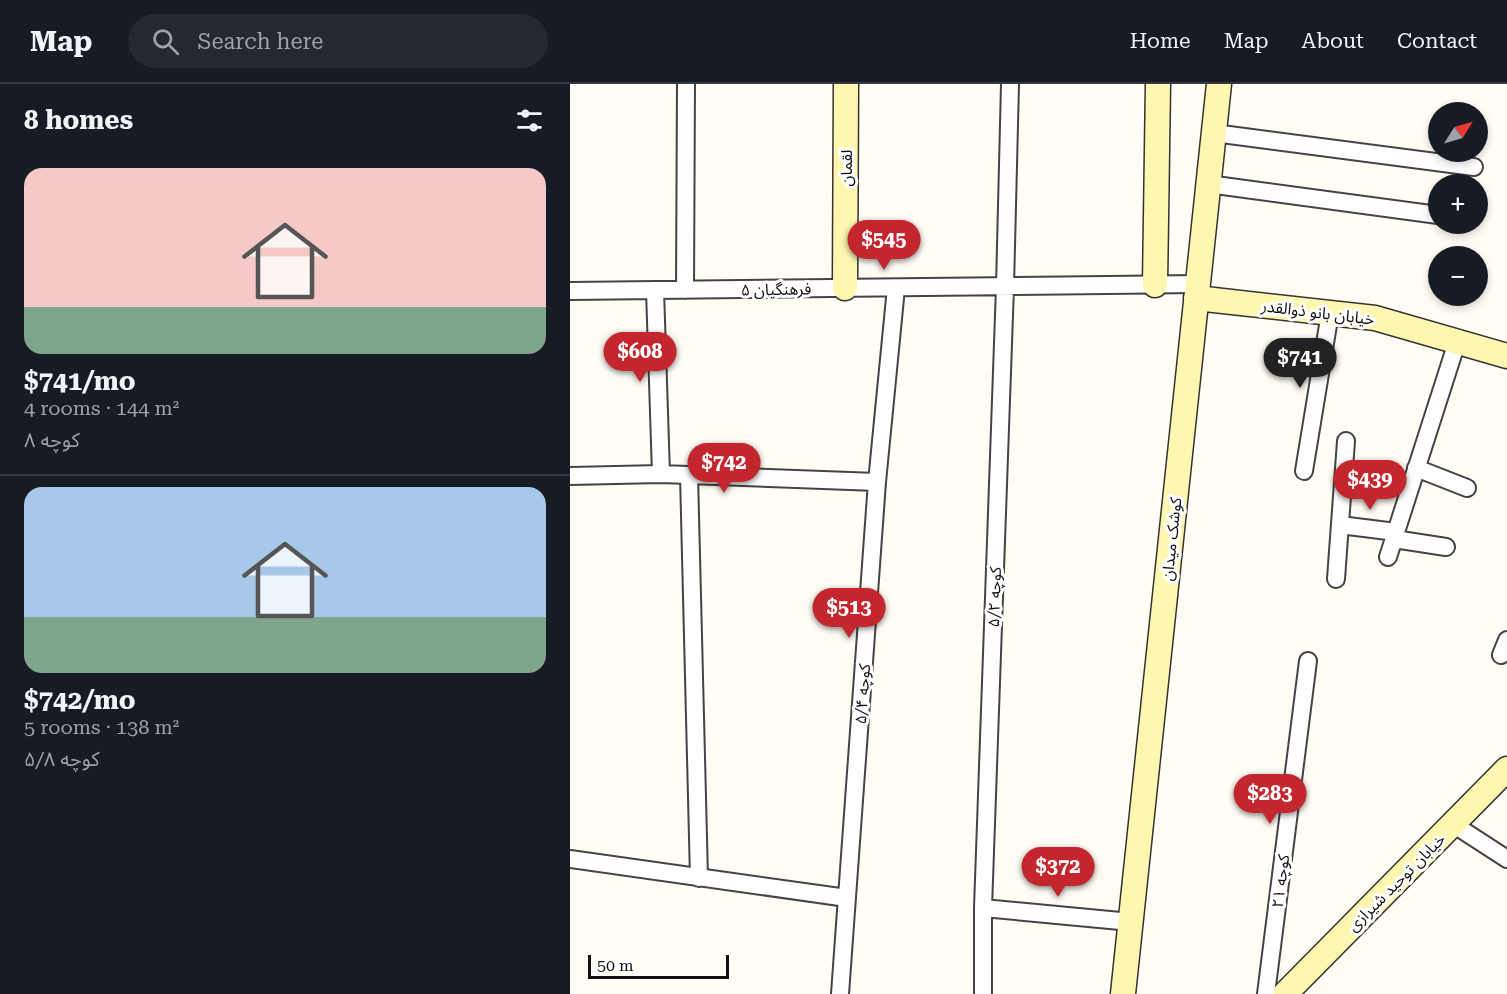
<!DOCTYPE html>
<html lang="en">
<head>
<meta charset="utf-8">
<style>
  :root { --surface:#171b24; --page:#242831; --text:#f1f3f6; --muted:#9ea1a6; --line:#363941; --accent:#c4262e }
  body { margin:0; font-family:"Roboto Serif","Noto Sans Arabic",serif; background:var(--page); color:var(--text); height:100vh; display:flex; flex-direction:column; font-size:22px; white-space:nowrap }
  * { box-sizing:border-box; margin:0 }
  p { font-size:20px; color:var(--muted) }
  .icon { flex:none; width:33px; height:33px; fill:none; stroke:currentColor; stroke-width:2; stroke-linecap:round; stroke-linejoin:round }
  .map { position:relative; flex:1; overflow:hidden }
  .drawer { display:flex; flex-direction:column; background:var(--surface); width:570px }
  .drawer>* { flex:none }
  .needle { width:39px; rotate:53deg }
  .tools { position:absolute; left:858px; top:18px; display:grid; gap:12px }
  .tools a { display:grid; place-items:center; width:60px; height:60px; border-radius:50%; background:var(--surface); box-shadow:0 3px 9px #0003; font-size:30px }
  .scale { position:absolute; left:18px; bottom:15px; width:141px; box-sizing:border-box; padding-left:6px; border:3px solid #111; border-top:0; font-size:16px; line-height:21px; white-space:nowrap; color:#111; -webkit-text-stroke:4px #fff; paint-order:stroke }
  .price { position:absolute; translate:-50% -51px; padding:0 14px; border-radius:21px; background:var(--accent); color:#fff; font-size:20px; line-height:39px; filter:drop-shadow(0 2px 3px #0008) }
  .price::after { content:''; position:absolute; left:50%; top:36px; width:18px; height:14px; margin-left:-9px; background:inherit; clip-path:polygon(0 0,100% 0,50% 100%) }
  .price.active { background:#222; color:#fff }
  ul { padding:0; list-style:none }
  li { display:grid; align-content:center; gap:12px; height:318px; padding:0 24px }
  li+li { border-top:2px solid var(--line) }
  li span { display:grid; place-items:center; height:186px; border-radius:18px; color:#555 }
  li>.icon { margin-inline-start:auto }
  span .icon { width:108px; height:108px; fill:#fffc; stroke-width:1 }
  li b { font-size:26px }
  h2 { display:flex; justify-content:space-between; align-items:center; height:72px; padding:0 24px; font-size:26px }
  header { display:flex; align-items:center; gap:36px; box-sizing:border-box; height:84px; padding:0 30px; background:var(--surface); border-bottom:2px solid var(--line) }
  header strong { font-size:28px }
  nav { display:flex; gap:33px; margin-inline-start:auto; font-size:21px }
  .search { width:420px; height:54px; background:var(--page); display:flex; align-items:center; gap:15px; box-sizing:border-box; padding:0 21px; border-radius:33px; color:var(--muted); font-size:22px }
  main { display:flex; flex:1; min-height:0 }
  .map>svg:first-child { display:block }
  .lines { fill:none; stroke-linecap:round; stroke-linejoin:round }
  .street-casing { stroke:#444; stroke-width:20 }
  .secondary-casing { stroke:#333; stroke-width:27 }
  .street { stroke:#fff; stroke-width:16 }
  .secondary { stroke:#fff6b0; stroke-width:24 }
  .labels { text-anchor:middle; stroke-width:6; stroke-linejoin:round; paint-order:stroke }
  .street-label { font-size:16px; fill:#111; stroke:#fff }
</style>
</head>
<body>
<header>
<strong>Map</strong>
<div class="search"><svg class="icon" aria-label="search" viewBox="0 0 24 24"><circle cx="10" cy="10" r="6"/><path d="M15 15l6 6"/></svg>Search here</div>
<nav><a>Home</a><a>Map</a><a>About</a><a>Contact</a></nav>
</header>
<main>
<section class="drawer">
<h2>8 homes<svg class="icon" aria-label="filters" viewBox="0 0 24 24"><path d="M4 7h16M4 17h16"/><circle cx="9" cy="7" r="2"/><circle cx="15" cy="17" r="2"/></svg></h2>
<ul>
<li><span style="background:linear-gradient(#f6c9c9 75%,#7fa58c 0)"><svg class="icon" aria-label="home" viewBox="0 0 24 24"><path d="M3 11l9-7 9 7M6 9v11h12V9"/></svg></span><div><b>$741/mo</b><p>4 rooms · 144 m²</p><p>کوچه ۸</p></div></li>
<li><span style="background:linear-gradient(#a9c7e8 70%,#7fa58c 0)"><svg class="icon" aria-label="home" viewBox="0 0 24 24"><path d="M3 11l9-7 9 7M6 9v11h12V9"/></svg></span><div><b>$742/mo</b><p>5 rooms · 138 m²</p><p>کوچه ۵/۸</p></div></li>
</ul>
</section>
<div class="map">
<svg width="937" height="910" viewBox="0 0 937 910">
  <rect width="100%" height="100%" fill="#fffdf5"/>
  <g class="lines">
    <g class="street-casing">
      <path id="street" d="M644,49L904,83
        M638,100L868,131
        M85,206L91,390
        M115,206L116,0
        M0,207L628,200
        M846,384L897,404
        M734,387L760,229
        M119,391L129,794
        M0,392L91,390L307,398
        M770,441L826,448
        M824,455L876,463
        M818,473L887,258
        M766,495L776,357
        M931,571L937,556
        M883,740L937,775
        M0,775L277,814
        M413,824L561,838
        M270,910L307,398L326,204
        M413,910V824L435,203L440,0
        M696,910L738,577"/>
    </g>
    <g class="secondary-casing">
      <path id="secondary" d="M585,201L588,0
        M275,204L276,0
        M626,214L805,234L937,272
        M553,910L649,0
        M715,910L937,685"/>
    </g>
    <use href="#street" class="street"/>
    <use href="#secondary" class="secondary"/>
  </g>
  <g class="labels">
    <g class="street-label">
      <text transform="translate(276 84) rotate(-90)" y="6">لقمان</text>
      <text transform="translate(206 205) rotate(-1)" y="6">فرهنگیان ۵</text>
      <text transform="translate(748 228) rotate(7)" y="6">خیابان بانو ذوالقدر</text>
      <text transform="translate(601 455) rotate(-84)" y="6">کوشک میدان</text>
      <text transform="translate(424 513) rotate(-88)" y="6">کوچه ۵/۲</text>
      <text transform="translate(292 610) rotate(-86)" y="6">کوچه ۵/۴</text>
      <text transform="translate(710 797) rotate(-83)" y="6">کوچه ۲۱</text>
      <text transform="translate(826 798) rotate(-45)" y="6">خیابان توحید شیرازی</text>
    </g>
  </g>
</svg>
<div class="tools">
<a><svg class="needle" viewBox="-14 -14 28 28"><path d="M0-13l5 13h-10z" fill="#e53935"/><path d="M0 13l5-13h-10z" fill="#9ea1a6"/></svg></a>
<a>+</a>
<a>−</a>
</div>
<div class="scale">50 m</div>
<b class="price" style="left:314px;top:187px">$545</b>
<b class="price" style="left:70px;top:299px">$608</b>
<b class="price active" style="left:730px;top:305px">$741</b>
<b class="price" style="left:154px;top:410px">$742</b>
<b class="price" style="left:800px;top:427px">$439</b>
<b class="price" style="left:279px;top:555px">$513</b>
<b class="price" style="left:700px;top:741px">$283</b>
<b class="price" style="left:488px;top:814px">$372</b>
</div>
</main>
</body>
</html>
